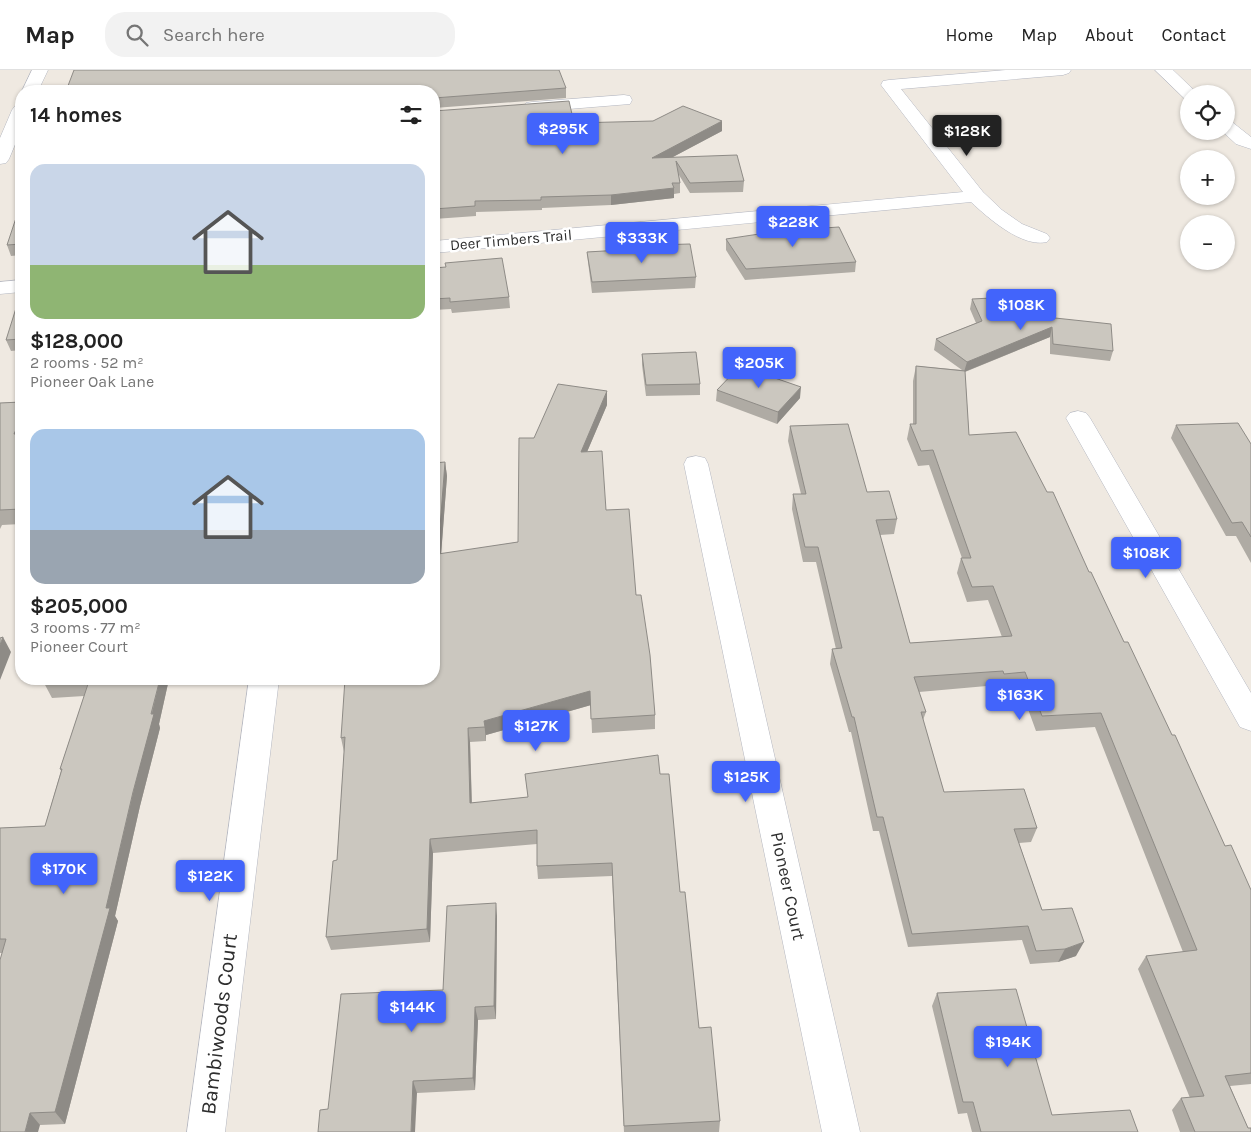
<!DOCTYPE html>
<html lang="en">
<head>
<meta charset="utf-8">
<style>
  :root { --surface:#fff; --page:#f2f2f2; --text:#222; --muted:#767676; --line:#e0e0e0; --accent:#4264fb }
  body { margin:0; font-family:Karla,sans-serif; background:var(--page); color:var(--text); height:100vh; display:flex; flex-direction:column; font-size:19px; white-space:nowrap }
  * { box-sizing:border-box; margin:0 }
  p { font-size:16px; color:var(--muted) }
  .icon { flex:none; width:28px; height:28px; fill:none; stroke:currentColor; stroke-width:2; stroke-linecap:round; stroke-linejoin:round }
  .map { position:relative; flex:1; overflow:hidden }
  .drawer { position:absolute; left:15px; top:15px; width:425px; height:600px; display:flex; flex-direction:column; background:var(--surface); border-radius:20px; box-shadow:0 1px 4px #0004 }
  .drawer>* { flex:none }
  .fabs { position:absolute; left:1180px; top:15px; display:grid; gap:10px }
  .fabs a { display:grid; place-items:center; width:55px; height:55px; border-radius:50%; background:var(--surface); box-shadow:0 1px 4px #0004; font-size:25px }
  .price { position:absolute; translate:-50% -42px; padding:0 11px; border-radius:5px; background:var(--accent); color:#fff; font-size:16px; line-height:32px; filter:drop-shadow(0 1px 2px #0008) }
  .price::after { content:''; position:absolute; left:50%; top:30px; width:15px; height:11px; margin-left:-8px; background:inherit; clip-path:polygon(0 0,100% 0,50% 100%) }
  .price.selected { background:#222; color:#fff }
  ul { padding:0; list-style:none }
  li { display:grid; align-content:center; gap:10px; height:265px; padding:0 15px }
  li span { display:grid; place-items:center; height:155px; border-radius:15px; color:#555 }
  li>.icon { margin-inline-start:auto }
  span .icon { width:90px; height:90px; fill:#fffc; stroke-width:1 }
  li b { font-size:21px }
  h2 { display:flex; justify-content:space-between; align-items:center; height:60px; padding:0 15px; font-size:21px }
  header { display:flex; align-items:center; gap:30px; box-sizing:border-box; height:70px; padding:0 25px; background:var(--surface); border-bottom:1px solid var(--line) }
  header strong { font-size:24px }
  nav { display:flex; gap:28px; margin-inline-start:auto; font-size:18px }
  .search { width:350px; height:45px; background:var(--page); display:flex; align-items:center; gap:12px; box-sizing:border-box; padding:0 18px; border-radius:20px; color:var(--muted); font-size:19px }
  .map>svg:first-child { display:block }
  .lines { fill:none; stroke-linecap:round; stroke-linejoin:round }
  .minor-casing { stroke:#b4b7c1; stroke-width:1 }
  .minor { fill:#fff; fill-rule:evenodd }
  .wall { fill:#afaba4 }
  .shaded-wall { fill:#8e8b86 }
  .building { fill:#cbc7bf; stroke:#8e8b86 }
  .labels { text-anchor:middle; stroke-width:5; stroke-linejoin:round; paint-order:stroke }
  .far-street-label { font-size:15px; fill:#2e2e2e; stroke:#fff }
  .street-label { font-size:18px; fill:#2e2e2e; stroke:#fff }
  .near-street-label { font-size:21px; fill:#2e2e2e; stroke:#fff }
</style>
</head>
<body>
<header>
<strong>Map</strong>
<div class="search"><svg class="icon" aria-label="search" viewBox="0 0 24 24"><circle cx="10" cy="10" r="6"/><path d="M15 15l6 6"/></svg>Search here</div>
<nav><a>Home</a><a>Map</a><a>About</a><a>Contact</a></nav>
</header>
<div class="map">
<svg width="1251" height="1062" viewBox="0 0 1251 1062">
  <rect width="100%" height="100%" fill="#efe9e1"/>
  <g class="lines">
    <g class="minor-casing">
      <path id="minor" d="M32,0H48L38,21H22Z
        M1006,0H1071L1069,3L1063,5L901,19L983,122L1002,140L1022,154L1047,164L1050,168L1047,172C1022,178 988,148 971,132L434,183V171L963,122L881,15L883,11L889,10Z
        M1155,0H1173L1198,24H1189V29L1184,28Z
        M624,25L630,26L632,30L630,34L532,42L526,41L524,37L526,33L532,32Z
        M21,35V60L9,89L6,93L0,94V68L12,40L15,36Z
        M1226,51L1232,52L1251,67V79L1236,74L1222,61H1226Z
        M21,210V222L0,224V212Z
        M1078,341L1086,343L1090,348L1251,623V661L1240,657L1066,348L1070,343Z
        M696,386L705,388L708,394L860,1062H822L684,394L687,388Z
        M249,609H279L225,1062H187Z"/>
    </g>
    <use href="#minor" class="minor"/>
  </g>
  <path class="wall" d="M566,18V28L434,38V21Z
    M434,41L574,53L722,61L673,87L744,111L743,122L690,123L679,105L680,113V123L674,124V128L611,135L542,138V140L476,142V146L434,149Z
    M21,138V185L11,186L7,175Z
    M726,169L856,192L855,202L745,210L726,180Z
    M654,175L696,207L695,218L592,223L588,192L587,182L654,178Z
    M434,198L509,227L510,238L452,243L451,239L434,240Z
    M972,229L1018,244L1113,281L1110,291L1050,284V267L965,302L969,365L1047,422L1089,502L1225,776L1251,820V1014L1230,1016L1248,1058L1251,1062H1180L1172,1040L1181,1028H1190L1138,899L1146,886L1183,882L1095,657L1036,661L1020,617L999,619L998,615L919,622L926,642L923,650L944,722L1037,758L1031,772L1019,773L1042,840L1076,886L1058,892L1030,894L1022,870L908,877L879,761H873L851,662H849L830,594L832,579H836L816,492H803L792,439L793,424H801L788,371L790,356L867,422L897,449L894,464L880,465L910,573L1002,567L988,530L967,532L957,503L961,488H962L929,395L918,396L907,369L910,354H913V311L916,296L962,300L934,280L936,269L976,253L970,239Z
    M21,235V280L11,281L6,270Z
    M642,284L700,314V325L646,326L642,295Z
    M717,320L800,328L777,354L716,331Z
    M607,321V335L587,382L606,440L636,525L655,645V659L592,663L591,635L486,665V671L470,672L472,733L528,727L525,704H660L680,822L699,958L720,1051L719,1062H624L612,806L538,809L537,796V774L433,783L430,872L331,880L326,867L337,790L344,682L341,668L445,392L447,406L441,484L518,472L534,368Z
    M21,332V454L2,455L0,459V333Z
    M1176,355L1251,374V493L1236,466H1226L1171,368Z
    M45,609H169L159,654L160,658L140,736L115,846L118,851L65,1054L40,1055L0,1062L2,883H0V758L45,756L61,701L60,699L84,626L52,628L44,613Z
    M497,846L496,949L478,950L475,1020L417,1023L328,1039L443,920Z
    M937,923L1052,1045L1138,1062H972L967,1043L958,1044L932,936Z"/>
  <path class="shaded-wall" d="M722,51V61L652,98V88Z
    M674,118V128L611,135V125Z
    M1052,257L1050,267L964,302L967,292Z
    M801,317L800,328L777,354L778,342Z
    M607,321V335L581,396V382Z
    M21,349V378L14,364Z
    M445,392L447,406L440,499L438,484Z
    M3,567L11,582L0,610V575Z
    M160,609H169L159,654L160,658L140,736L115,846L118,851L65,1054L55,1042L106,838Z
    M590,621L591,635L486,665V671L484,651Z
    M468,658L470,672L472,747L470,733Z
    M430,769L433,783L430,872L427,859Z
    M496,833L497,846L496,949L494,936Z
    M1084,872L1076,886L1058,892L1065,879Z
    M475,937L478,950L475,1020L473,1008Z
    M413,1011L417,1023L415,1062H411Z
    M30,1043L40,1055L38,1062H25Z"/>
  <path class="building" d="M74,0H559L566,18L434,28V21H66Z
    M569,31L574,53L653,51L683,36L722,51L652,88L737,85L744,111L690,113L676,91L680,113H672L674,118L611,125L541,127V130L475,131V136L434,139V41Z
    M21,138V174L7,175L19,139Z
    M839,157L856,192L746,199L726,169L779,161Z
    M690,174L696,207L592,212L587,182L655,178L654,175Z
    M502,188L509,227L450,232V228L434,229V198L446,197L445,193Z
    M1011,227L1018,244L1111,254L1113,281L1053,274L1052,257L967,292L936,269L982,251L972,229Z
    M17,235H21V269L6,270Z
    M696,282L700,314L646,315L642,284Z
    M740,296L801,317L778,342L717,320Z
    M916,296L965,301L969,365L1016,362L1047,422H1053L1089,502H1091L1124,572H1128L1172,665H1175L1225,776L1231,775L1251,820V1003L1225,1006L1248,1058H1251V1062H1195L1181,1028L1204,1026L1146,886L1197,880L1101,643L1042,646L1025,602L1004,604L1003,601L914,607L926,642H921L944,722L1024,719L1037,758L1014,759L1042,840L1072,838L1084,872L1065,879L1036,881L1028,856L912,864L883,747H877L854,647H852L832,579L842,578L818,477H805L793,424H806L790,356L848,354L867,422L889,421L897,449L876,450L910,573L1012,566L993,516L972,517L961,488H971L933,380L921,381L910,354H916Z
    M558,314L607,321L581,382L602,381L606,440L629,439L636,525H641L650,585L655,645L591,649L590,621L484,651L485,657L468,658L470,733L528,727L525,704L658,685L660,704H669L680,822H685L699,958L711,957L720,1051L624,1056L612,793L537,796V760L430,769L427,859L326,867L333,791L337,790L345,667L341,668L345,609H434V393L445,392L438,484L518,472L519,368H534Z
    M21,332V349L14,364H21V439L0,440V333Z
    M1238,353L1251,374V467L1242,452L1232,453L1176,355Z
    M3,567L0,575V568Z
    M45,609H160L151,644H154L133,722L106,838H110L55,1042L30,1043L25,1062H0V890L6,869H0V758L45,756L62,699H60L89,611L44,613Z
    M496,833L494,936L475,937L473,1008L413,1011L411,1062H318L320,1040L328,1039L341,924L443,920L447,836Z
    M1016,919L1052,1045L1130,1040L1138,1062H981L973,1032H963L937,923Z"/>
  <g class="labels">
    <g class="far-street-label">
      <text transform="translate(511 170) rotate(-5)" y="5">Deer Timbers Trail</text>
    </g>
    <g class="street-label">
      <text transform="translate(788 816) rotate(78)" y="6">Pioneer Court</text>
    </g>
    <g class="near-street-label">
      <text transform="translate(219 954) rotate(-83)" y="7">Bambiwoods Court</text>
    </g>
  </g>
</svg>
<div class="fabs">
<a><svg class="icon" aria-label="locate" viewBox="0 0 24 24"><circle cx="12" cy="12" r="6"/><path d="M12 2v4M12 18v4M2 12h4M18 12h4"/></svg></a>
<a>+</a>
<a>−</a>
</div>
<b class="price" style="left:563px;top:85px">$295K</b>
<b class="price selected" style="left:967px;top:87px">$128K</b>
<b class="price" style="left:793px;top:178px">$228K</b>
<b class="price" style="left:642px;top:194px">$333K</b>
<b class="price" style="left:1021px;top:261px">$108K</b>
<b class="price" style="left:759px;top:319px">$205K</b>
<b class="price" style="left:1146px;top:509px">$108K</b>
<b class="price" style="left:1020px;top:651px">$163K</b>
<b class="price" style="left:536px;top:682px">$127K</b>
<b class="price" style="left:746px;top:733px">$125K</b>
<b class="price" style="left:64px;top:825px">$170K</b>
<b class="price" style="left:210px;top:832px">$122K</b>
<b class="price" style="left:412px;top:963px">$144K</b>
<b class="price" style="left:1008px;top:998px">$194K</b>
<section class="drawer">
<h2>14 homes<svg class="icon" aria-label="filters" viewBox="0 0 24 24"><path d="M4 7h16M4 17h16"/><circle cx="9" cy="7" r="2"/><circle cx="15" cy="17" r="2"/></svg></h2>
<ul>
<li><span style="background:linear-gradient(#c9d6e8 65%,#8fb573 0)"><svg class="icon" aria-label="home" viewBox="0 0 24 24"><path d="M3 11l9-7 9 7M6 9v11h12V9"/></svg></span><div><b>$128,000</b><p>2 rooms · 52 m²</p><p>Pioneer Oak Lane</p></div></li>
<li><span style="background:linear-gradient(#a9c7e8 65%,#9aa5b1 0)"><svg class="icon" aria-label="home" viewBox="0 0 24 24"><path d="M3 11l9-7 9 7M6 9v11h12V9"/></svg></span><div><b>$205,000</b><p>3 rooms · 77 m²</p><p>Pioneer Court</p></div></li>
</ul>
</section>
</div>
</body>
</html>
